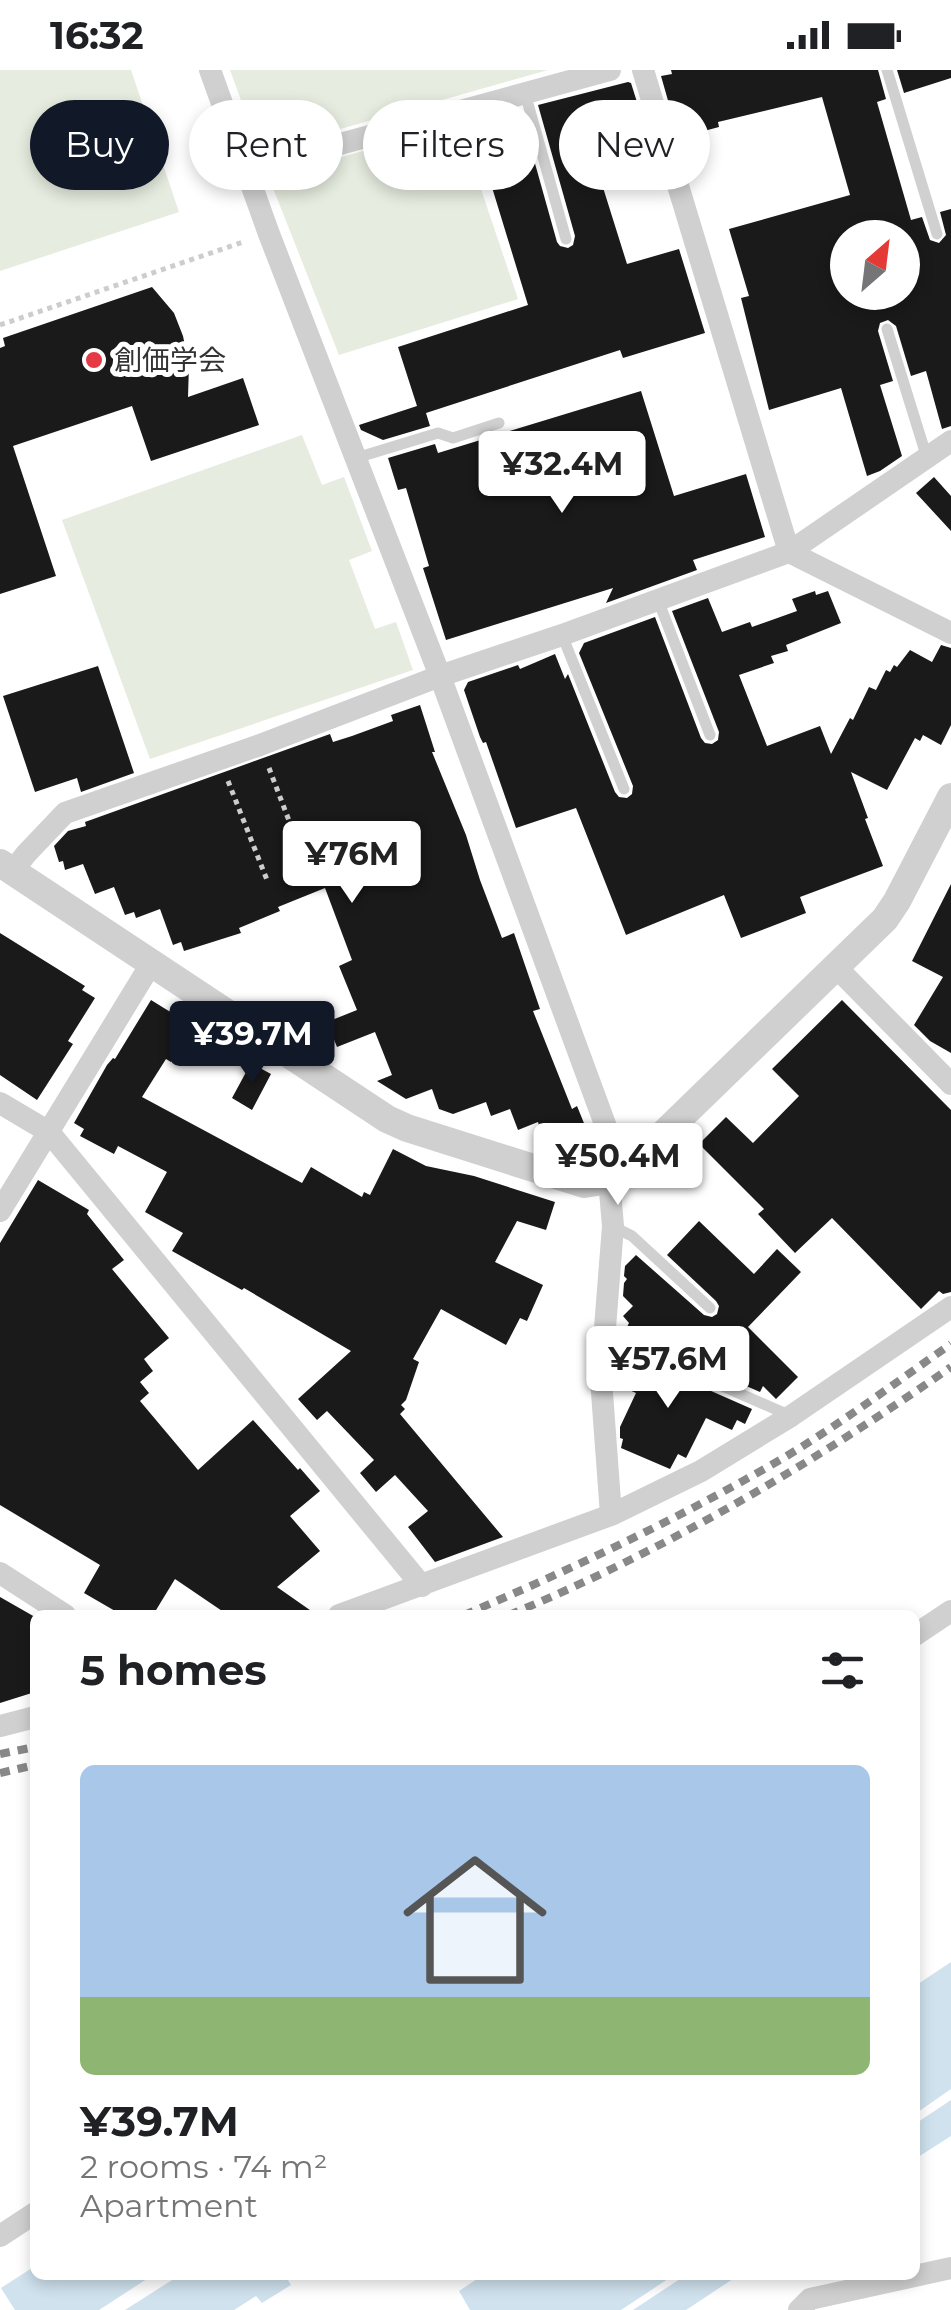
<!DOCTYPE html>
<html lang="en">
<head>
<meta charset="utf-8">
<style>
  :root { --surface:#fff; --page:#f2f2f2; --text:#202124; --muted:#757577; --line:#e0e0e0; --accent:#111827 }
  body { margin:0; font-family:Montserrat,"Noto Sans JP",sans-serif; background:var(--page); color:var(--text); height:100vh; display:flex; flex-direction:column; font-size:38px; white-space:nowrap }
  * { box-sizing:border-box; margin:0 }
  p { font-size:32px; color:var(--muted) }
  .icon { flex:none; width:55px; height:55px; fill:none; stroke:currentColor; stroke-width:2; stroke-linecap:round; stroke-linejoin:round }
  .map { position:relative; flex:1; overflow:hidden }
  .drawer { position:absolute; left:30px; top:1540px; width:890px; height:670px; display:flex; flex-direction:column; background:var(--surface); border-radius:15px; box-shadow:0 5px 15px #0003 }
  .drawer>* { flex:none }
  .hud { position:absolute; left:30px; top:30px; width:892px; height:90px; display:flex; gap:20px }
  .needle { width:65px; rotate:28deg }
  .controls { position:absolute; left:830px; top:150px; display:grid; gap:20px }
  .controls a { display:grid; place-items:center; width:90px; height:90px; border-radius:50%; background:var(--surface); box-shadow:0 5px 15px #0003; font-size:50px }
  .price { position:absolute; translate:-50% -85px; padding:0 22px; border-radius:10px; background:#fff; color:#222; font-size:32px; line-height:65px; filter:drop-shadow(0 2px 5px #0008) }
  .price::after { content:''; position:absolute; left:50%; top:60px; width:30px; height:22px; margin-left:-15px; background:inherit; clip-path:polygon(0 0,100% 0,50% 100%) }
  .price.current { background:var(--accent); color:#fff }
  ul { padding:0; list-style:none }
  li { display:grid; align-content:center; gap:20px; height:530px; padding:0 50px }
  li+li { border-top:2px solid var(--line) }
  li span { display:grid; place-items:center; height:310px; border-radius:15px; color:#555 }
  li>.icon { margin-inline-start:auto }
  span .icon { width:180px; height:180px; fill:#fffc; stroke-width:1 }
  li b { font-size:42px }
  h2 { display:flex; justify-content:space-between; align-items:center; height:120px; padding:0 50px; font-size:42px }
  .chip { padding:0 35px; border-radius:45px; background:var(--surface); box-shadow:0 5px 15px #0003; font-size:35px; line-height:90px }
  .chip.current { background:var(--accent); color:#fff }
  .status { display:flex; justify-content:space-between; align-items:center; height:70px; padding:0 50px; background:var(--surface); direction:ltr }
  .status svg { height:28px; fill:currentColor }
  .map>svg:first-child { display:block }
  .green { fill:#e6ecdf }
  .water { fill:#cfe2ee }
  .building { fill:#1a1a1a; fill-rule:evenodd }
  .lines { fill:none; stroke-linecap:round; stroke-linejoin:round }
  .path { stroke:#cdcdcd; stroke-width:5; stroke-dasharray:5 5; stroke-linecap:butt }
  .service { stroke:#d0d0d0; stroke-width:11 }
  .minor { stroke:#d0d0d0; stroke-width:22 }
  .tertiary { stroke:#d0d0d0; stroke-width:28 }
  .rail { stroke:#888; stroke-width:8; stroke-dasharray:10 8; stroke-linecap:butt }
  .poi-dot { fill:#e63946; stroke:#fff; stroke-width:4 }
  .labels { text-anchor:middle; stroke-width:10; stroke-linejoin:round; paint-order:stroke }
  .poi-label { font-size:28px; fill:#333; stroke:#fff; text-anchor:start }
</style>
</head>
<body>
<div class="status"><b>16:32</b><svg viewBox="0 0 49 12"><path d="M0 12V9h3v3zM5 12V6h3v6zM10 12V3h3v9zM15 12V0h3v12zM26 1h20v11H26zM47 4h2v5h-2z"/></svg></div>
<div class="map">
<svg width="951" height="2240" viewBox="0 0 951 2240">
  <rect width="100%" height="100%" fill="#fff"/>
  <path class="green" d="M0,0H131L179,142L0,201Z
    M230,0H548L270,79L257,74Z
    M459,54L518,229L339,285L273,118L281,104Z
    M302,365L322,415L344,407L372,481L349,490L375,559L396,552L413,600L150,689L62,450Z"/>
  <path class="water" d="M951,1892V2019L915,2044V1916Z
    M951,2030V2066L915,2089V2054Z
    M35,2196V2205H153L99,2240H15L1,2218Z
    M180,2205H288L286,2207L291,2215L262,2233L256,2226L234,2240H125Z
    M483,2205H674L621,2240H470L459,2221Z
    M686,2205H739L686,2240H633Z"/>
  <path class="building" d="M671,0H878L886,29L877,32L911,150L922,147L930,170L939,173L946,165L940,142L951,139V356L942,359L926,301L911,306L896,256L888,250L880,253L878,261L893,311L880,315L902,386L880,401L867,406L841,318L769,340L741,228L749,226L729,159L850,125L822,27L718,52L719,57L685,66L677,39L671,41L661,6L672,4ZM848,168H902V222H848Z
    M897,0H951V8L904,23Z
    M628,12L631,13L642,48L587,63L595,92L627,194L679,179L705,263L623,288L620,280L426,343L430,356L383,370L361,360L359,355L417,336L398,277L528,235L480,78L489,75L481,51L520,40L557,172L560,176L568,178L573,175L575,166L538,35Z
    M152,217L174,243L183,266L189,295L188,327L243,308L259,355L151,391L132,336L13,376L56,506L0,524V278L5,276L3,268Z
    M641,321L674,426L746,404L765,467L693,490L697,500L606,533L613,518L446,570L423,498L429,496L406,418L398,420L388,388L435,374L438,383Z
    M934,407L951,426V461L916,423Z
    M815,521L816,525L828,521L841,553L786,575L788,581L771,586L774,593L739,605L767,676L820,656L831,684L850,648L853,650L869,617L876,620L886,600L890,602L894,595L897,597L910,580L932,592L941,575L951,578V655L941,675L923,665L920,671L915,668L887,720L851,702L868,748L865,749L883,796L800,827L806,843L741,868L724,825L626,865L576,738L516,758L486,672L483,673L480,667L464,620L468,612L518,595L520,599L555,584L565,609L568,604L615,722L619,727L627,728L632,724L633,716L579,583L584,573L655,547L701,668L705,673L712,674L718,670L719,662L672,541L708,528L722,562L750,552L752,557L797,541L792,529Z
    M98,596L134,703L81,722L77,708L35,722L3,626Z
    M420,635L435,682H432L466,765L480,810L502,868L514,863L540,939L533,941L572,1039L577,1036L588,1063L556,1074L552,1065L543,1068L538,1052L518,1060L510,1039L491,1046L486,1032L453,1044L439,1039L432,1019L406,1029L377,1011L392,1005L375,962L337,977L327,952L357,940L339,896L352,890L325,818L278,837L280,841L239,858L241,863L184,881L181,872L173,875L160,839L136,848L134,842L125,845L114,817L95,824L83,794L65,800L63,791L59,792L54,776L68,761L86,756L85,752L330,664L333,672L352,666L393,651L391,645Z
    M951,814V983L930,971L914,955L943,907L912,891Z
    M0,863L85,916L82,920L95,928L68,971L73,974L37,1030L0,1005Z
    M151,930L193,956L171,992L166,989L142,1027L302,1113L311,1097L362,1127L364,1122L370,1125L393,1079L426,1096L474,1106L555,1132L546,1160L517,1151L495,1192L543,1215L527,1251L520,1248L506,1275L441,1239L413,1289L419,1292L406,1330L401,1335L405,1339L400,1344L503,1467L435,1492L408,1457L428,1441L395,1405L376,1422L360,1403L374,1390L327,1341L317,1350L298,1329L351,1281L244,1218L242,1220L172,1181L183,1163L145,1142L167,1102L118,1076L114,1084L80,1066L84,1059L74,1053L107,995L113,988L115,989Z
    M842,930L951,1040V1222L943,1224L939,1221L921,1239L832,1148L795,1183L758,1144L764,1139L699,1074L726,1047L753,1073L799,1026L772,999Z
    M251,993L271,1004L252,1040L232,1028Z
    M38,1110L89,1140L87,1144L124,1190L112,1199L169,1268L144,1289L153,1301L140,1312L149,1323L140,1331L198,1400L253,1350L298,1400L300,1398L320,1421L290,1446L320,1481L277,1517L317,1545H228L175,1509L153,1545H122L84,1523L100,1495L0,1435V1173Z
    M699,1151L754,1204L777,1179L801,1202L748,1257L798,1307L776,1329L763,1316L760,1322L624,1263L629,1253L623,1246L633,1236L623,1226L624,1213L627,1209L624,1206L625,1196L636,1185L704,1245L712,1247L717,1244L719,1236L716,1231L667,1185Z
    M618,1280L752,1339L745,1354L737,1350L732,1360L706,1348L686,1388L678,1384L670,1399L621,1378L623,1369L620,1368V1357L636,1323L616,1314Z
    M0,1527L35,1547V1622L0,1633Z"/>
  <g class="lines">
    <path class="path" d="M0,255L243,172
      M269,698L307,798
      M228,711L267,810"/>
    <path class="service" d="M887,0L937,164
      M525,23L566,169
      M887,259L927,388
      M356,388L438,363L453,368L499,353
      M658,530L710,665
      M562,565L624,719
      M614,1157L632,1166L710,1238
      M604,1264L791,1346"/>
    <path class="minor" d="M210,0L269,164L440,606L623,1103
      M643,0L789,482L951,563
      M245,100L610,0
      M12,802L26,784L65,743L260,675L440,606L562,565L789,482L951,371
      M835,896L951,1014
      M0,1033L49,1062L422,1516
      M609,1110L613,1156L601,1309L611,1445
      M0,1141L151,894
      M0,1503L65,1545
      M339,1545L611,1445L701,1401L791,1346L951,1237
      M915,1565L951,1541
      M0,1656L35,1647
      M0,2166L35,2143
      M799,2240L810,2229L951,2198"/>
    <path class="tertiary" d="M0,793L387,1049L407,1058L584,1114L609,1110L623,1103L885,849L897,831L951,727"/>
    <path class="rail" d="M464,1545C572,1499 678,1449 780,1390C839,1355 895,1313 951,1274
      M509,1545C666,1480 812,1394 951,1297
      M0,1684L35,1677
      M0,1703L35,1695"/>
  </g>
  <circle class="poi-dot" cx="94" cy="290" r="10"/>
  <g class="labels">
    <g class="poi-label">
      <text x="114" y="300">創価学会</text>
    </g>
  </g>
</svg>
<div class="controls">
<a><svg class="needle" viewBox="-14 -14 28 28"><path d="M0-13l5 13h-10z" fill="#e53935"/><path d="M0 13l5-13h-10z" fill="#757577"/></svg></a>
</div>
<b class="price" style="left:562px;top:446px">¥32.4M</b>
<b class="price" style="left:352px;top:836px">¥76M</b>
<b class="price current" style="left:252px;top:1016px">¥39.7M</b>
<b class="price" style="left:618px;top:1138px">¥50.4M</b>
<b class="price" style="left:668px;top:1341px">¥57.6M</b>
<div class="hud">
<a class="chip current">Buy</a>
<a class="chip">Rent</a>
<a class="chip">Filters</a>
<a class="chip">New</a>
</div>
<section class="drawer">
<h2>5 homes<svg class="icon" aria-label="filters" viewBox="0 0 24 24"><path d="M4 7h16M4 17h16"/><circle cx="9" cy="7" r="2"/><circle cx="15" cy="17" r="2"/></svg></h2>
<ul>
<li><span style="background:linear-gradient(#a9c7e8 75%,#8fb573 0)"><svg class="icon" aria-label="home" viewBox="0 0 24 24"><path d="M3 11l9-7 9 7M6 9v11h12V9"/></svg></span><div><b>¥39.7M</b><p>2 rooms · 74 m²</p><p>Apartment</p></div></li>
</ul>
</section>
</div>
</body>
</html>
